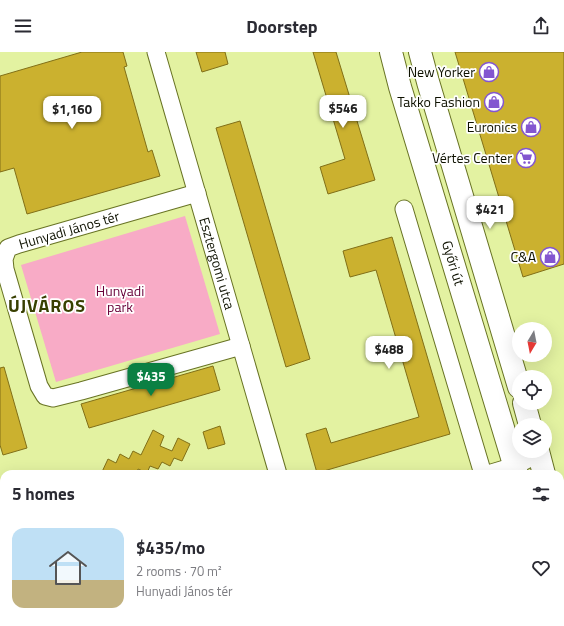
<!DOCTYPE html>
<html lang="en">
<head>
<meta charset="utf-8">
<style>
  :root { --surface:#fff; --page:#f2f2f3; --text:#2b2b33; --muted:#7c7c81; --accent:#0b8043 }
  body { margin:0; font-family:"Titillium Web",sans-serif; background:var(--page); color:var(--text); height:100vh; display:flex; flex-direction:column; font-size:15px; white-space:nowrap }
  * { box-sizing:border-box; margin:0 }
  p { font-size:13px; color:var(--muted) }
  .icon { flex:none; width:22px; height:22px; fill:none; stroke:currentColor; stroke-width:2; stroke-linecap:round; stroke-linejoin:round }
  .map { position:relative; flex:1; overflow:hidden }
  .details { position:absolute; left:0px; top:418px; width:564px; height:156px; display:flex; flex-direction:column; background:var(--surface); border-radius:12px 12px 0 0; box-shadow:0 4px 16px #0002 }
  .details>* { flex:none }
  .needle { width:26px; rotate:190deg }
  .fabs { position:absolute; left:512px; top:270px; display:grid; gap:8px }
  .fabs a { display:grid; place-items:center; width:40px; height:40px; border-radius:50%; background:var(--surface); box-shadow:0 4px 16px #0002; font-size:20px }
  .price { position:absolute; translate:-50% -34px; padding:0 9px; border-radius:8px; background:#fff; color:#222; font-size:13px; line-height:26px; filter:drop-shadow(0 1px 2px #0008) }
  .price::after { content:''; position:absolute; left:50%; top:24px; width:12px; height:9px; margin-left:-6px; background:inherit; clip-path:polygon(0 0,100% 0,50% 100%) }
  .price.active { background:var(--accent); color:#fff }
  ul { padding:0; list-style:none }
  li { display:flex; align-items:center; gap:12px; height:100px; padding:0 12px }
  li span { display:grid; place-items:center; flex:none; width:112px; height:80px; border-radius:12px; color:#555 }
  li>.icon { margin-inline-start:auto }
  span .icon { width:48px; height:48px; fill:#fffc; stroke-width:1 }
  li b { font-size:17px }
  h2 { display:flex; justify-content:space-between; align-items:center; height:48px; padding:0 12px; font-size:17px }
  header { display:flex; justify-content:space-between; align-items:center; height:52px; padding:0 12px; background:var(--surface); font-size:18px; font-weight:700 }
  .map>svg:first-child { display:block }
  .green { fill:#f8abc6 }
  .building { fill:#cbb12f; stroke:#816f17 }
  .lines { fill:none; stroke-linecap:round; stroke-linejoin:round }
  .minor-casing { stroke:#687324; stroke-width:19 }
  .secondary-casing { stroke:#687324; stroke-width:24 }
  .minor { stroke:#fff; stroke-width:17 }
  .secondary { stroke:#fff; stroke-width:22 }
  .labels { text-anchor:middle; stroke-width:3.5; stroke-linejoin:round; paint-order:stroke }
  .poi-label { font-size:14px; fill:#0e1100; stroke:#fff; text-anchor:end }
  .street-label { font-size:14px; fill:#0e1100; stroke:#fff }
  .park-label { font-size:14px; fill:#680038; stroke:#fff }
  .district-label { font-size:18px; font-weight:bold; letter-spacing:1px; fill:#383f00; stroke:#fff }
</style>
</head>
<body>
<header><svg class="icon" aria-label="menu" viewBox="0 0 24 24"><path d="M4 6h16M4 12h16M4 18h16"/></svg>Doorstep<svg class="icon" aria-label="share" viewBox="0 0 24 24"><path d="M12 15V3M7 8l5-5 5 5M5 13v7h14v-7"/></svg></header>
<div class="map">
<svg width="564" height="574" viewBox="0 0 564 574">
  <rect width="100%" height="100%" fill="#e3f2a1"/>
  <path class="green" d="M185,164L220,282L56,330L21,213Z"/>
  <path class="building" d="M82,0H123L127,14L124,15L148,100L152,98L160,124L27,162L14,116L0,120V24Z
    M196,0H225L228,12L202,20Z
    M313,0H336L375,128L328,142L320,115L345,107Z
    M455,0H564V212L523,225Z
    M240,69L310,307L286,315L216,76Z
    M392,185L450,382L317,421L306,382L326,376L331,391L419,365L376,218L350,225L343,199Z
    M213,314L220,338L89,376L81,352Z
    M4,315L27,396L3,403L0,393V316Z
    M220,374L225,392L208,397L203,380Z
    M153,378L164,384L160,394L172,399L178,386L190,392L182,409L174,406L170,414L162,410L158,417L150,414L147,421L138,417L137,420L141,422H101L108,407L116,411L120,402L129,407L133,399L141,403Z"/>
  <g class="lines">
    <g class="minor-casing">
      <g id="minor">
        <path id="s1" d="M156,0L278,422"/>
        <path d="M197,141L19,192L8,196L4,207L5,217L39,334L45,344L53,346L81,339L241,294"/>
        <path d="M404,157L483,422"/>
        <path d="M488,422L515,414L539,401"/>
        <path d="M0,522L4,536"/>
        <path d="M0,560L4,559"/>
        <path d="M14,570L15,574"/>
        <path d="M320,570L321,574"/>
        <path d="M412,570L414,574"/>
        <path d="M463,570L464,574"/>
        <path d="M524,570L525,574"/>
      </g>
    </g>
    <g class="secondary-casing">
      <g id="secondary">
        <path id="s2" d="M391,0L400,35L517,422"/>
        <path d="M420,0L428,30L519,335"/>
        <path d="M524,351L530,373"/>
        <path d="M538,399L544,422"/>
        <path d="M560,486L564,501"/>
        <path d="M556,570L557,574"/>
      </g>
    </g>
    <use href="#minor" class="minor"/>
    <use href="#secondary" class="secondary"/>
  </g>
  <defs>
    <g id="shop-ring" transform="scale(1)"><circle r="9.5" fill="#fff" stroke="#8356d0" stroke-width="1.5"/><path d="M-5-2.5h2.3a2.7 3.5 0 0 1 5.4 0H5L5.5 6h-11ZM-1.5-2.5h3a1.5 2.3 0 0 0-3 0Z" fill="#8356d0"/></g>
    <g id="supermarket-ring" transform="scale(1)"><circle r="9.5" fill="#fff" stroke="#8356d0" stroke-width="1.5"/><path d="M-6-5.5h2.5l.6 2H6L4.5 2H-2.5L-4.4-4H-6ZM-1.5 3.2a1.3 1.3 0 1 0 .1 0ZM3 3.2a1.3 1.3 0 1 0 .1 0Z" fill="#8356d0"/></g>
  </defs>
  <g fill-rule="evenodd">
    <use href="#shop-ring" x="489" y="20"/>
    <use href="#shop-ring" x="494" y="50"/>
    <use href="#shop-ring" x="531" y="75"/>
    <use href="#supermarket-ring" x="526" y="106"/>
    <use href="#shop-ring" x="550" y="205"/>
  </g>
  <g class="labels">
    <g class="poi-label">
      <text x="475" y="25">New Yorker</text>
      <text x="480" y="55">Takko Fashion</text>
      <text x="517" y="80">Euronics</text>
      <text x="512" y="111">Vértes Center</text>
      <text x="536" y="210">C&amp;A</text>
    </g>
    <g class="street-label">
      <text transform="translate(69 178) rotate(-16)" y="5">Hunyadi János tér</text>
      <text dy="5" stroke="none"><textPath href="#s1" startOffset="220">Esztergomi utca</textPath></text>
      <text dy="5" stroke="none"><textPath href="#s2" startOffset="220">Győri út</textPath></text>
    </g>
    <g class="park-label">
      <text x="120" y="244">Hunyadi<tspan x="120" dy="16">park</tspan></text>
    </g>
    <g class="district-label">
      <text x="47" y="260">ÚJVÁROS</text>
    </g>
  </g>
</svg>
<div class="fabs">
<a><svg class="needle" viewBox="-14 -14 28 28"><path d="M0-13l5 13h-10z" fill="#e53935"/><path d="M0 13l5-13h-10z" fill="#7c7c81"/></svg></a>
<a><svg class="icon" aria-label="locate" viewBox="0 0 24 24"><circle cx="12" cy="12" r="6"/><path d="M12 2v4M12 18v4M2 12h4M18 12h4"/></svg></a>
<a><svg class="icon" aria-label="layers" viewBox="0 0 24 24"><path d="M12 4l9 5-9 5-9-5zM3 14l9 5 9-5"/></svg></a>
</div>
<b class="price" style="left:343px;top:77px">$546</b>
<b class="price" style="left:72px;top:78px">$1,160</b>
<b class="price" style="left:490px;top:178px">$421</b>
<b class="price" style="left:389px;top:318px">$488</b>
<b class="price active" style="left:151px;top:345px">$435</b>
<section class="details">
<h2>5 homes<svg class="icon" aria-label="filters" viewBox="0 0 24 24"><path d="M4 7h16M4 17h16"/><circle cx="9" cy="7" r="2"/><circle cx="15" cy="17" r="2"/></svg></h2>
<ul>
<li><span style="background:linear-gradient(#bfe0f5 65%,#c2b280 0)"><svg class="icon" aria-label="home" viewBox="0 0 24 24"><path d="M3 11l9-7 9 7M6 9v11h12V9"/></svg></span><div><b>$435/mo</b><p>2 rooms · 70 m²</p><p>Hunyadi János tér</p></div><svg class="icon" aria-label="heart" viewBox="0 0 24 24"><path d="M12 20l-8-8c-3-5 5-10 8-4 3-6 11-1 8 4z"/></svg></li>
</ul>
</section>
</div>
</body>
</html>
